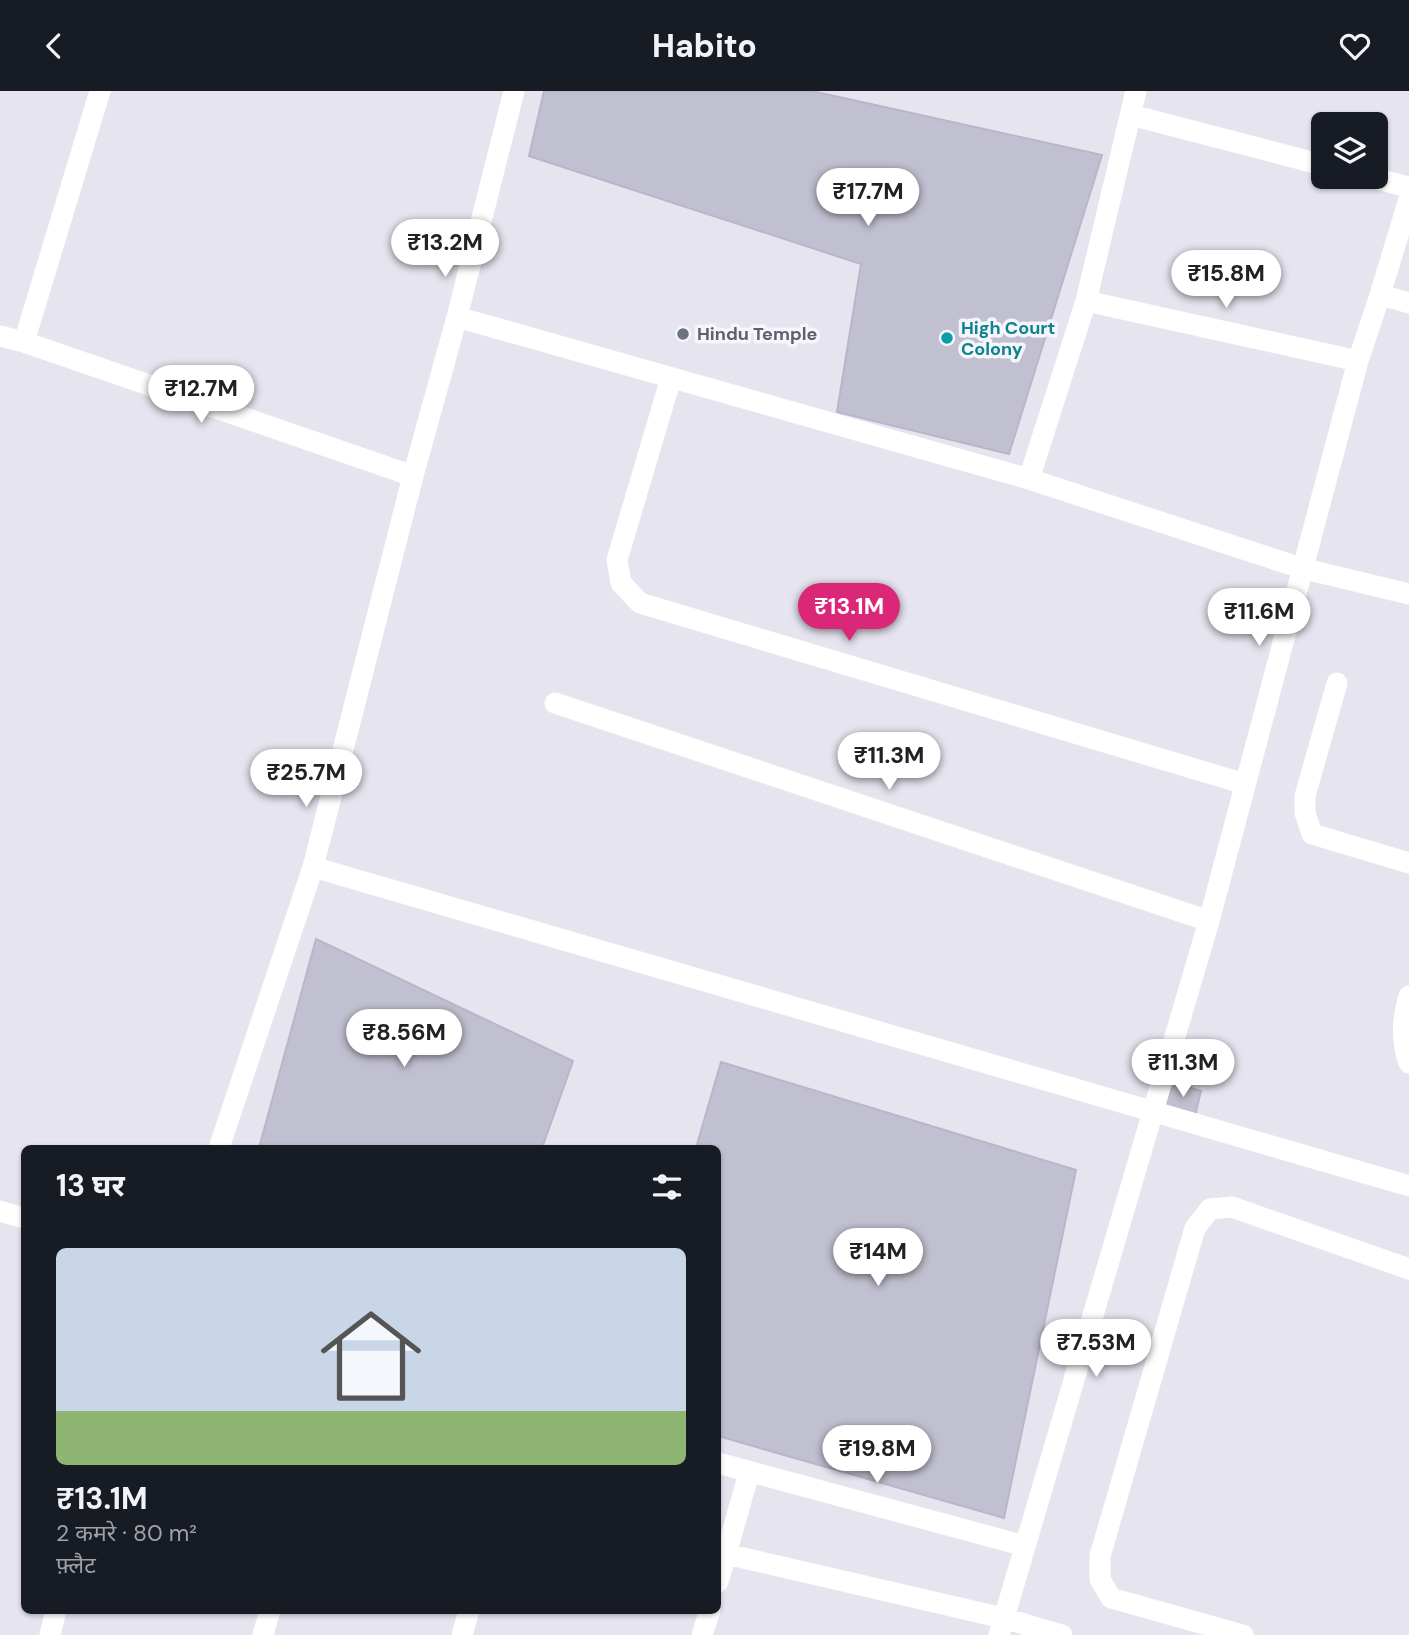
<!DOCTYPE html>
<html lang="hi">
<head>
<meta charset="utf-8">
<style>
  :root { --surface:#171b24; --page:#20242c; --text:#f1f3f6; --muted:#9ea1a6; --line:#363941; --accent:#db2777 }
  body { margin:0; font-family:"DM Sans","Noto Sans Devanagari",sans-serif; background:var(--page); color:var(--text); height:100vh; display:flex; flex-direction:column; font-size:26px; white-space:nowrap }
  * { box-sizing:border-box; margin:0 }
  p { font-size:23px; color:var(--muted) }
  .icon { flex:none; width:38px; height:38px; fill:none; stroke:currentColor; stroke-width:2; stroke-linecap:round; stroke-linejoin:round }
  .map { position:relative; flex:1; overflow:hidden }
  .sheet { position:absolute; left:21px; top:1054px; width:700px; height:469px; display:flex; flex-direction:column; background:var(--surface); border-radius:10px; box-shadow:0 2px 5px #0004 }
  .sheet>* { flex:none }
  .buttons { position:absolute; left:1311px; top:21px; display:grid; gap:14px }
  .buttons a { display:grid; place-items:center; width:77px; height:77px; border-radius:10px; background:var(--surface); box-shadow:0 2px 5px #0004; font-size:35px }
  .price { position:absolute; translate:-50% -60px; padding:0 16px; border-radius:24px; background:#fff; color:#222; font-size:23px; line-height:46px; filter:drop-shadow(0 2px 4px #0008) }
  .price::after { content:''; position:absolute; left:50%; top:42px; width:21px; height:16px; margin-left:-10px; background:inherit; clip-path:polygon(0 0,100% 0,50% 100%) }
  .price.selected { background:var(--accent); color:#fff }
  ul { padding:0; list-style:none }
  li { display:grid; align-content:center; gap:14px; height:371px; padding:0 35px }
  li+li { border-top:2px solid var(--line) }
  li span { display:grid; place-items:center; height:217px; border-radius:10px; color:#555 }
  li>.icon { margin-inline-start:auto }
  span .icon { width:126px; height:126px; fill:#fffc; stroke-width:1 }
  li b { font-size:30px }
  h2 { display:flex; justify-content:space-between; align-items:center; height:84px; padding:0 35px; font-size:30px }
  header { display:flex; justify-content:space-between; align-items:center; height:91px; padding:0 35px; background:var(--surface); font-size:32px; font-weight:800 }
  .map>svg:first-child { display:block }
  .building { fill:#c1c0d0; stroke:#b9b6c9; stroke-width:2 }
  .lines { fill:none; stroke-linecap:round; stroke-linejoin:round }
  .minor { stroke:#fff; stroke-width:21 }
  .worship-dot { fill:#6b7280; stroke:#f6f5fb; stroke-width:2.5 }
  .culture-dot { fill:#0f9aa8; stroke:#f6f5fb; stroke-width:2.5 }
  .labels { text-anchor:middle; stroke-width:7; stroke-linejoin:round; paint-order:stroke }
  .culture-label { font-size:18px; font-weight:bold; fill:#0d838f; stroke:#f6f5fb; text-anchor:start }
  .worship-label { font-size:18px; font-weight:bold; fill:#5b616d; stroke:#f6f5fb; text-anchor:start }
</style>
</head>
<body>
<header><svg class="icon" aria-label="back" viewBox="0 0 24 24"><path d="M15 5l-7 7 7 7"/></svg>Habito<svg class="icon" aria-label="heart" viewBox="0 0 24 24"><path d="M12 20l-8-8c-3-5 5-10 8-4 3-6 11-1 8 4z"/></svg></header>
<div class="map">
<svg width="1409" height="1544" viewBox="0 0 1409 1544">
  <rect width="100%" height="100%" fill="#e5e4ef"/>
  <path class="building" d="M544,0H812L1102,64L1009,363L837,321L861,173L529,65Z
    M316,848L573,970L542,1057H259Z
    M721,971L1076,1079L1004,1427L718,1345V1057H696Z
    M1175,992L1201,1000L1195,1025L1163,1015Z"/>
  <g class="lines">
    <path class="minor" d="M1131,24L1323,74
      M1369,86L1409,96
      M1380,204L1409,212
      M1086,210L1358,270
      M457,226L1029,388L1301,477L1409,503
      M0,245L24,251L413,385
      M24,251L100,0
      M671,287L617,469L621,492L640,512L1245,693
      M1029,388L1086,210L1136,0
      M1337,592L1305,705V722L1312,743L1409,772
      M555,612L1209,830
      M313,776L1409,1095
      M1409,905C1402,928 1401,950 1409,972
      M219,1057L313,776L413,385L457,226L514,0
      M0,1120L24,1127
      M718,1372L1025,1455
      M726,1463L1003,1527L1062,1544
      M718,1491L749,1382
      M50,1544L56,1519
      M263,1544L270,1519
      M462,1544L469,1519
      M702,1544L710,1519
      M999,1544L1209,830L1358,270L1380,204L1409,108
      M1243,1544L1111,1507L1100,1488V1465L1195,1137L1210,1118L1232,1116L1409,1178"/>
  </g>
  <circle class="worship-dot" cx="683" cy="243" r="7"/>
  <circle class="culture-dot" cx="947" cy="247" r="7"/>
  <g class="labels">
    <g class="culture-label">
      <text x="961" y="243">High Court<tspan x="961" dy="21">Colony</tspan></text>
    </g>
    <g class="worship-label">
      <text x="697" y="249">Hindu Temple</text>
    </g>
  </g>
</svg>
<div class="buttons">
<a><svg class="icon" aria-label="layers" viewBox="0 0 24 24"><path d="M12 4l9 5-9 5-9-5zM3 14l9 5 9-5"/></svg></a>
</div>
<b class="price" style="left:868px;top:137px">₹17.7M</b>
<b class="price" style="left:445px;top:188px">₹13.2M</b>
<b class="price" style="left:1226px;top:219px">₹15.8M</b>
<b class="price" style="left:201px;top:334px">₹12.7M</b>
<b class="price selected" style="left:849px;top:552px">₹13.1M</b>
<b class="price" style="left:1259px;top:557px">₹11.6M</b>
<b class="price" style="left:889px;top:701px">₹11.3M</b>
<b class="price" style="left:306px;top:718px">₹25.7M</b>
<b class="price" style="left:404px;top:978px">₹8.56M</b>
<b class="price" style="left:1183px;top:1008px">₹11.3M</b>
<b class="price" style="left:878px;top:1197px">₹14M</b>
<b class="price" style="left:1096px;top:1288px">₹7.53M</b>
<b class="price" style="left:877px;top:1394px">₹19.8M</b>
<section class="sheet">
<h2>13 घर<svg class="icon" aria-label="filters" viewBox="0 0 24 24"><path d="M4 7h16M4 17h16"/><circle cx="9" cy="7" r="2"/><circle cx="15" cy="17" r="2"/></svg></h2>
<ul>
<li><span style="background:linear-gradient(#c9d6e8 75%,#8fb573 0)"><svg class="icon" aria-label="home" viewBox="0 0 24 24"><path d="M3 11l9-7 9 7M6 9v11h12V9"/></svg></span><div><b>₹13.1M</b><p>2 कमरे · 80 m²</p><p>फ़्लैट</p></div></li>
</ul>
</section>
</div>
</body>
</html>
